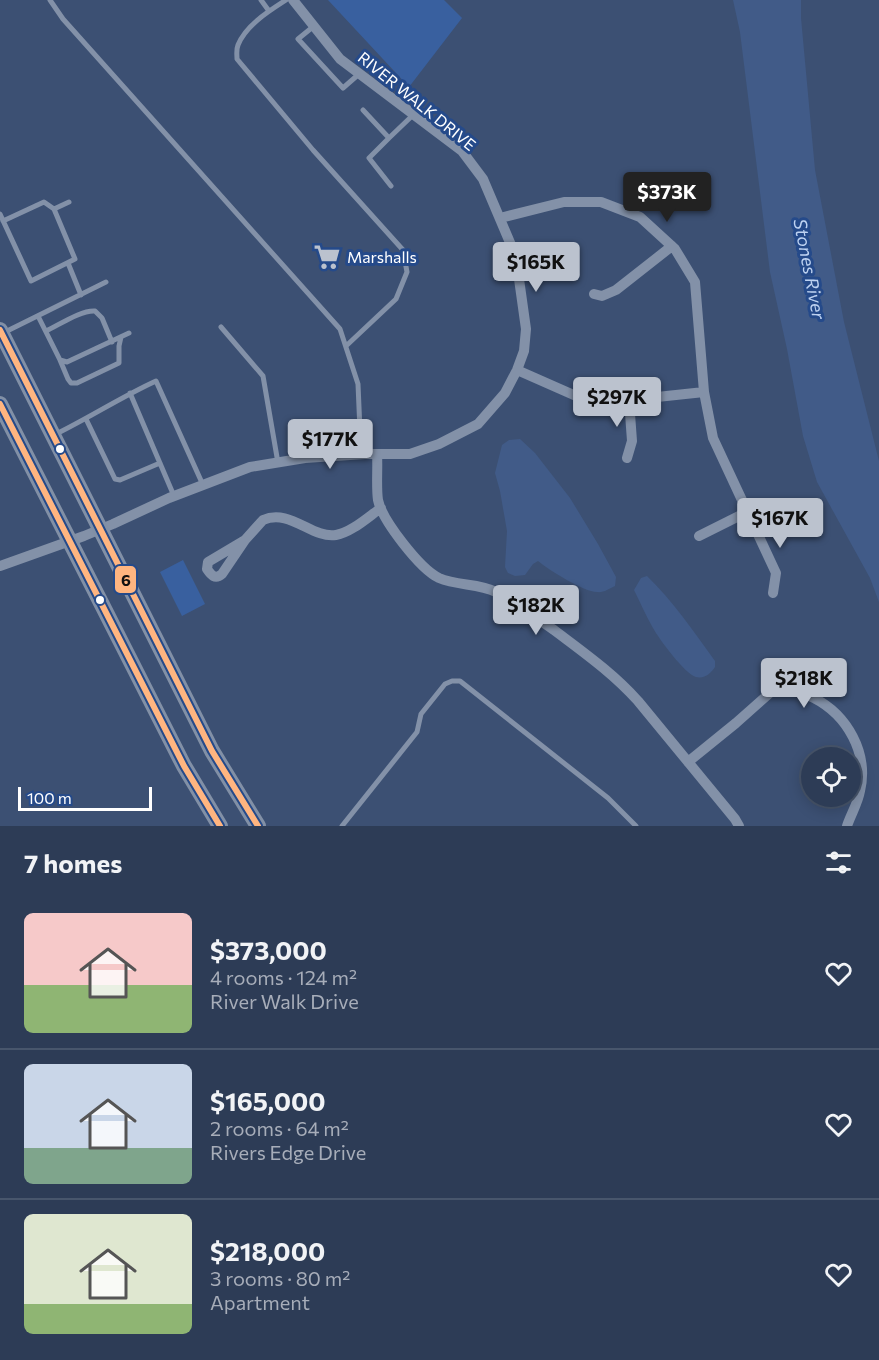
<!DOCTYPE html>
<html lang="en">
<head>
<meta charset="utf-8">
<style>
  :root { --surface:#2d3c56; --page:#35435c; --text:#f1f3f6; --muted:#a7adb9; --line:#48566c; --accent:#bbc2ce }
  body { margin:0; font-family:Commissioner,sans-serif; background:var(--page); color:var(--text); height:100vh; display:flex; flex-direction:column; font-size:22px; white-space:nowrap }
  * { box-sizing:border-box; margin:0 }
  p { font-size:20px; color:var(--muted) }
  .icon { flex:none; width:33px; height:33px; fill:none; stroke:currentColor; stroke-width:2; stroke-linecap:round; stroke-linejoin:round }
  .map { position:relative; height:826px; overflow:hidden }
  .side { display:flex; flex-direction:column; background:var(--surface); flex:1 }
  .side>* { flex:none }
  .tools { position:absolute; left:801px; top:747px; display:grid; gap:12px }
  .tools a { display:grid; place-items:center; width:60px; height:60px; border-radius:50%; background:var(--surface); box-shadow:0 3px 15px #0003,0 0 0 2px var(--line); font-size:30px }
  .scale { position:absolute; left:18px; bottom:15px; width:134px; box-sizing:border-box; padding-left:6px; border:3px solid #fff; border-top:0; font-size:16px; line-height:21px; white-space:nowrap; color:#fff; -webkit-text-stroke:4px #254a8a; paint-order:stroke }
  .price { position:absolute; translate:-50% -51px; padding:0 14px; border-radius:6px; background:var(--accent); color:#111; font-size:20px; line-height:39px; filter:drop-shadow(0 2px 3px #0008) }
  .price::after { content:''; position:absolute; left:50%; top:36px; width:18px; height:14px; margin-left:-9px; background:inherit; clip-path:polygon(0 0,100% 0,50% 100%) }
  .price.current { background:#222; color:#fff }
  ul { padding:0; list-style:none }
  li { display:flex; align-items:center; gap:18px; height:150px; padding:0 24px }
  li+li { border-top:2px solid var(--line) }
  li span { display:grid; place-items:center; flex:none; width:168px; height:120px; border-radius:9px; color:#555 }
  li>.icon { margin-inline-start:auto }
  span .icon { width:72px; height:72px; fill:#fffc; stroke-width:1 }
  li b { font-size:26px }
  h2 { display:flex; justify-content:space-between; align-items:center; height:72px; padding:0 24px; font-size:26px }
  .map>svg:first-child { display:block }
  .green { fill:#39609f }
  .water { fill:#415b88 }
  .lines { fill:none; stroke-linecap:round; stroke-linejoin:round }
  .lane { stroke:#8391a8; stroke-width:5 }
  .street { stroke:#8391a8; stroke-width:10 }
  .primary { stroke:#8290a6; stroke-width:16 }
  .bus-1-casing { stroke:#254a8a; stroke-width:10 }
  .bus-1 { stroke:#ffb580; stroke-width:6 }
  .bus-dot { fill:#fff; stroke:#254a8a; stroke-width:2 }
  .labels { text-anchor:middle; stroke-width:6; stroke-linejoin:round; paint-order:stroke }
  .street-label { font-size:16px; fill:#fff; stroke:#254a8a }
  .poi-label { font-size:16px; fill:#fff; stroke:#254a8a; text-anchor:start }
  .water-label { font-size:18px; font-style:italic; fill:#bed2f1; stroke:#254a8a }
  .line-badge { stroke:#254a8a; stroke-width:2 }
  .pale-badge-label { font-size:16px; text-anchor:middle; font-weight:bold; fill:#111 }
</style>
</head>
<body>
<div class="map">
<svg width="879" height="826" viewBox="0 0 879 826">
  <rect width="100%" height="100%" fill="#3c5073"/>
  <path class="green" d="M328,0H444L462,18L409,87Z
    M183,560L205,604L182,616L160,572Z"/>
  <path class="water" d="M733,0H801V18L815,170L844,322L879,461V602L870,578L817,482L803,436L787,349L770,272L740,32Z
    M520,439L535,453L570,498L598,544L616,577L615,586C609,589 603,593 597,592C584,592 549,570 538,561L533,564L525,575L515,576L508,573L505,567L507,531L500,491L495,473L502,445L509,440Z
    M647,576C673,601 694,632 715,661V667C711,673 705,679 696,677C685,674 659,639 653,628C646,616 640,602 634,590L641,578Z"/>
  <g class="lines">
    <path class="lane" d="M50,0L63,19L340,329L358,384L361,454
      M261,0L269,11
      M286,0C269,11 246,25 238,45C236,50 237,54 237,59L313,150L403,250L407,272L396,299L346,346
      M314,26L298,39L343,88L359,74
      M363,110L389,138L413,115
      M389,138L369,158L391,186
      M0,214L31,281L75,259L54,209L69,202
      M3,221L44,202L54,209
      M68,263L81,295
      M38,316L60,360L67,362L129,333
      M221,327L263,376L278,463
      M46,331C59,325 81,310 95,311L102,318L112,342
      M3,333L106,282
      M60,360L68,379L71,383H77L119,363V346L121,337
      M130,393L174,496
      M86,419L115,479L120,480L160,463
      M54,435C89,418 121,397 156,381L203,485
      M342,826L417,732L421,714L445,684L452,681H460L608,798L636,826"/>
    <path class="street" d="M500,218L564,202H601L640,217L675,249L695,282L704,392L713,438L776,573L773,593
      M594,294L602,296L616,290L672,246
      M517,370L576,396L629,400L704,392
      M377,454C378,467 376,487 378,500C382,520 420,569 439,578C457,586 479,583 496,592C517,603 535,617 554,630C583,652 613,673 638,701L735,819L739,826
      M627,458L632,441L629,400
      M699,536L747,512
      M245,540L222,574C215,580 211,575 207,569L208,562L245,540L263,520C290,508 312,539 336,535C352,532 368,517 381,508
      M0,566L84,536L113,524L169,498L250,467L305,458L365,454H410L439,444L478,424L505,393L517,370L524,351L526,329L519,279L514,252L483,179L462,151L340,59L293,0
      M688,762L736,723L772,691L778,687C790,690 803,692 814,698C847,715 869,753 860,791C858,803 851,814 847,826"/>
    <path class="primary" d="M0,330L212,751L258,826
      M0,404L184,766L220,826"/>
    <g class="bus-1-casing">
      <path id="bus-1" d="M0,330L212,751L258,826
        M0,404L184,766L220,826"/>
    </g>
    <use href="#bus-1" class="bus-1"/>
  </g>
  <defs>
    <g id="supermarket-bare" transform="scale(2.07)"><path d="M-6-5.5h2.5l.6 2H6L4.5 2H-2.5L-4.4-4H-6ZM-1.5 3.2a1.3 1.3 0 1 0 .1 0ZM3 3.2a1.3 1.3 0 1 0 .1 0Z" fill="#bbc2ce" stroke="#254a8a" stroke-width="2.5" paint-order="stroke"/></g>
  </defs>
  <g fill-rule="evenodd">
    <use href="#supermarket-bare" x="327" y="257"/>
  </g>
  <g class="bus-dot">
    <circle cx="60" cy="449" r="5"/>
    <circle cx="100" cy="600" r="5"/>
  </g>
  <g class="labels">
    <g class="street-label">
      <text transform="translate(417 101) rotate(39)" y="6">RIVER WALK DRIVE</text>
    </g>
    <g class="poi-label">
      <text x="347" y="263">Marshalls</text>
    </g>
    <g class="water-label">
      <text transform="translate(809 269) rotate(79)" y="6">Stones River</text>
    </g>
  </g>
  <rect class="line-badge" x="114" y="565" width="23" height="29" rx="6" fill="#ffb580"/>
  <g class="pale-badge-label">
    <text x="126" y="586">6</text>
  </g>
</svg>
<div class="tools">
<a><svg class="icon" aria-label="locate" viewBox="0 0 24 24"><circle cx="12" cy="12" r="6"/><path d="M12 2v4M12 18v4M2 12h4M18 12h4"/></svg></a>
</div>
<div class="scale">100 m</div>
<b class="price current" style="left:667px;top:223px">$373K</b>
<b class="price" style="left:536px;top:293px">$165K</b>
<b class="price" style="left:617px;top:428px">$297K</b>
<b class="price" style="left:330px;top:470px">$177K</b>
<b class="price" style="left:780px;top:549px">$167K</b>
<b class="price" style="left:536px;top:636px">$182K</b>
<b class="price" style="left:804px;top:709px">$218K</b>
</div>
<section class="side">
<h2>7 homes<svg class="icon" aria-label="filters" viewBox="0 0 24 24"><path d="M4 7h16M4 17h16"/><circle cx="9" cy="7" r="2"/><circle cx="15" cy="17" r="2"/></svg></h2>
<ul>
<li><span style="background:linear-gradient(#f6c9c9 60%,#8fb573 0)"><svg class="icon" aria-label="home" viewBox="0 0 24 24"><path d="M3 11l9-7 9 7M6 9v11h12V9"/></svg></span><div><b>$373,000</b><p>4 rooms · 124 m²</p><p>River Walk Drive</p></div><svg class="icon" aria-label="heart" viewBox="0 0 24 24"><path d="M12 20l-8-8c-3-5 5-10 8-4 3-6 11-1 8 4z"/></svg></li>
<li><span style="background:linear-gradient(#c9d6e8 70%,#7fa58c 0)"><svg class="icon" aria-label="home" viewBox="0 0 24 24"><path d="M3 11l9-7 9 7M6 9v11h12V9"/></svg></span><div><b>$165,000</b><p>2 rooms · 64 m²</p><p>Rivers Edge Drive</p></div><svg class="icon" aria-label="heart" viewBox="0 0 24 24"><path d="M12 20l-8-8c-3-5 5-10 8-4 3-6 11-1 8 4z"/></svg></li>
<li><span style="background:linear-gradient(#dfe7d0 75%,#8fb573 0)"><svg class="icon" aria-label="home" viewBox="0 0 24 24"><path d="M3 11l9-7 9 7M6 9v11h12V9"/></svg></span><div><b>$218,000</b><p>3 rooms · 80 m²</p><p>Apartment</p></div><svg class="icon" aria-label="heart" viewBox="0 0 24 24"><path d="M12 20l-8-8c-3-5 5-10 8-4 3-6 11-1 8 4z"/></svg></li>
</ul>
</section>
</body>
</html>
